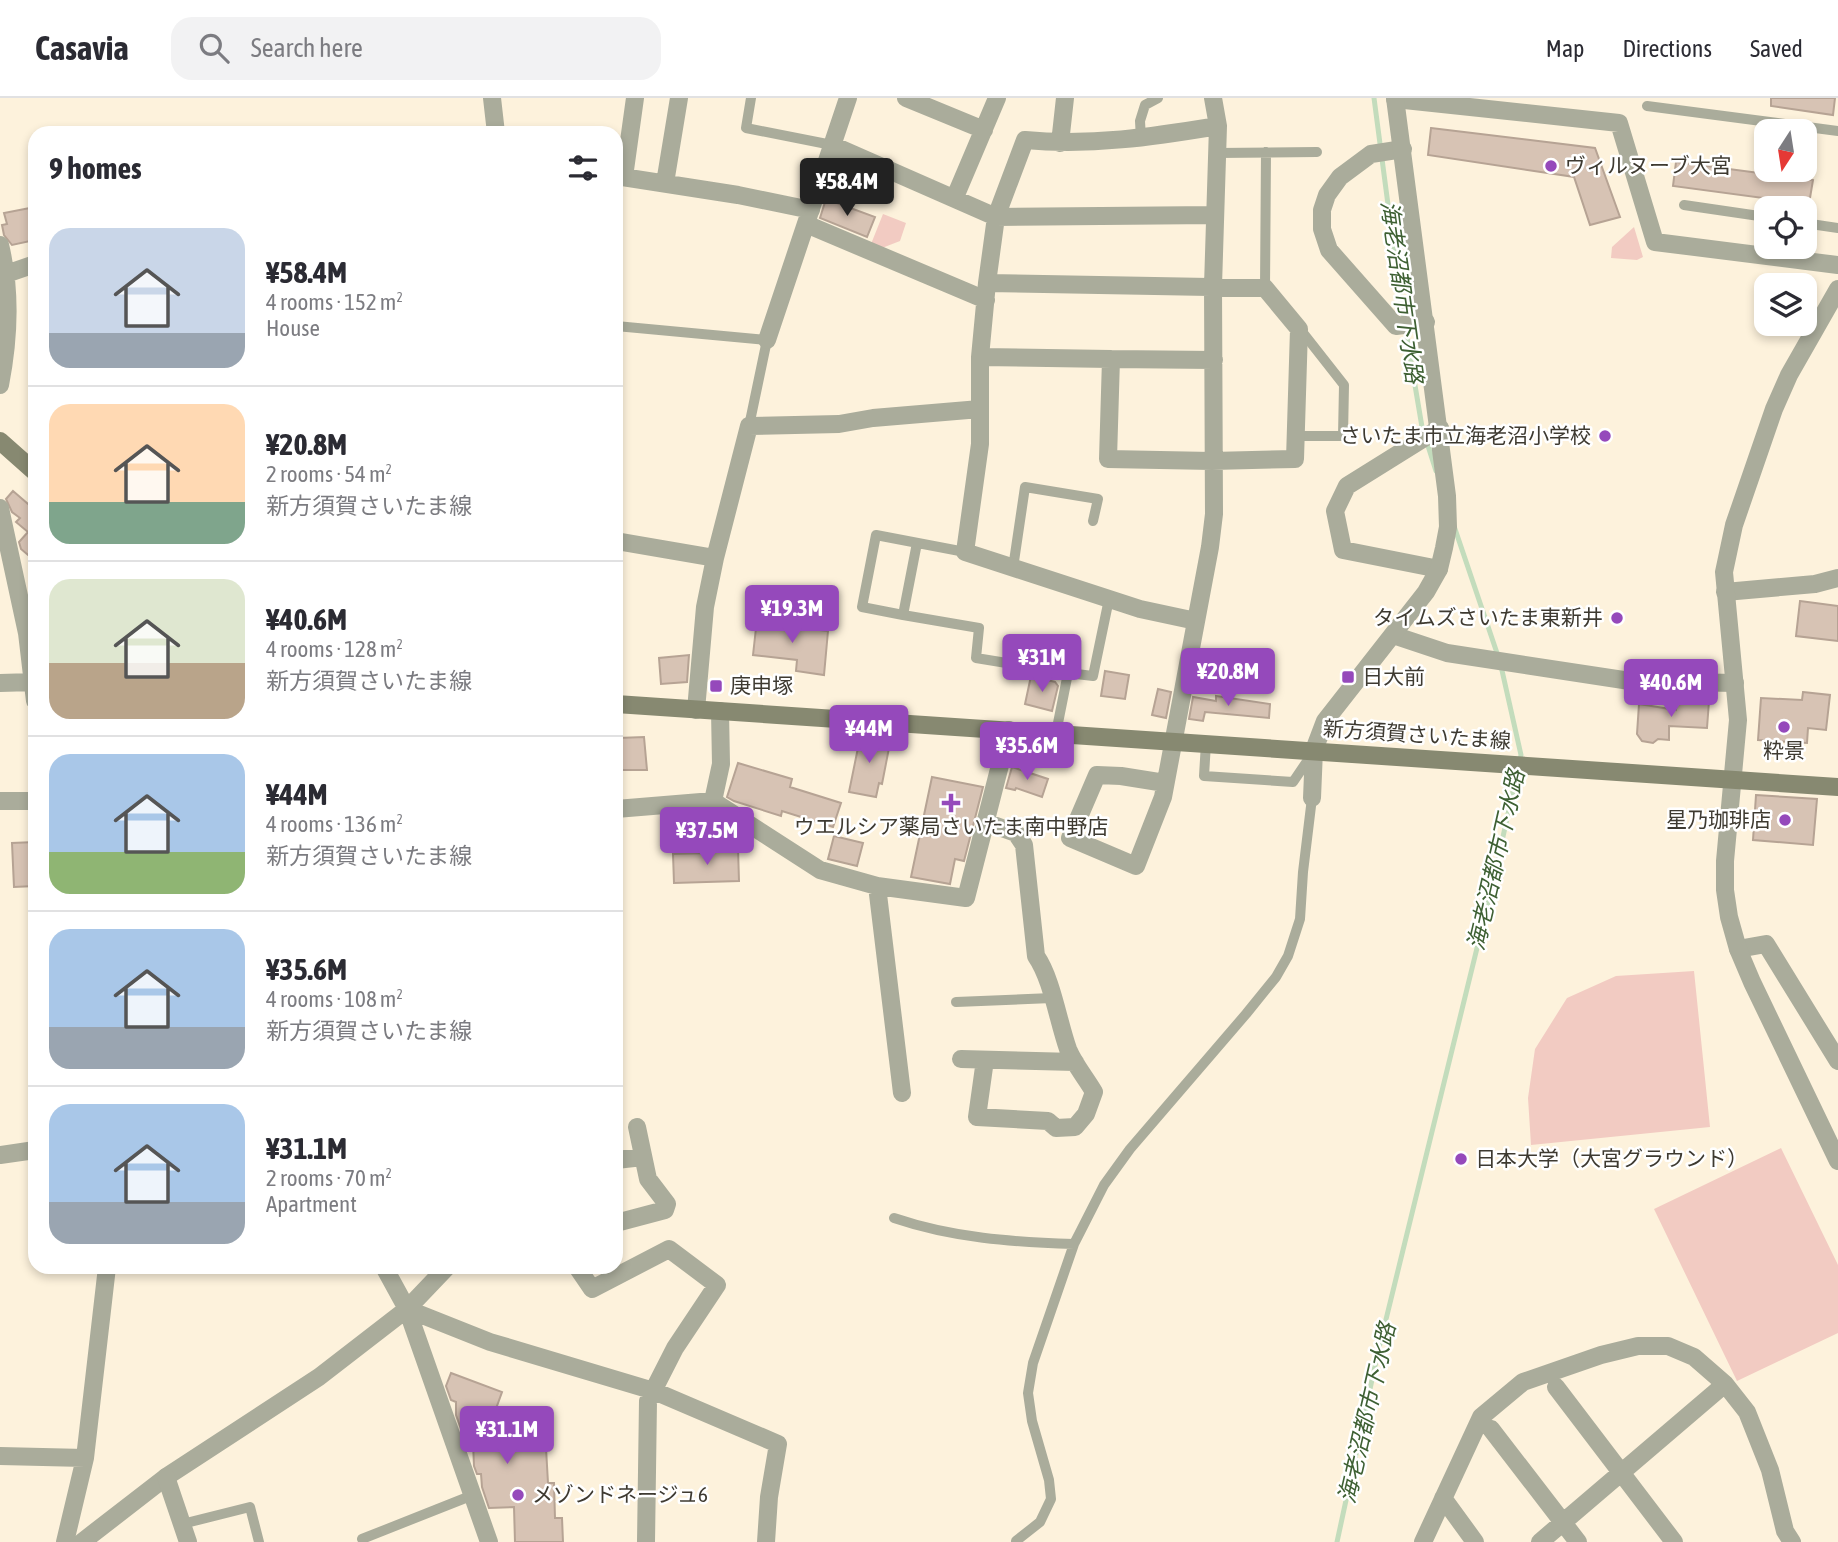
<!DOCTYPE html>
<html lang="en">
<head>
<meta charset="utf-8">
<style>
  :root { --surface:#fff; --page:#f2f2f3; --text:#2b2b33; --muted:#7c7c81; --line:#e1e1e2; --accent:#9549bb }
  body { margin:0; font-family:"Asap Condensed","Noto Sans JP",sans-serif; background:var(--page); color:var(--text); height:100vh; display:flex; flex-direction:column; font-size:26px; white-space:nowrap }
  * { box-sizing:border-box; margin:0 }
  p { font-size:23px; color:var(--muted) }
  .icon { flex:none; width:38px; height:38px; fill:none; stroke:currentColor; stroke-width:2; stroke-linecap:round; stroke-linejoin:round }
  .map { position:relative; flex:1; overflow:hidden }
  .details { position:absolute; left:28px; top:28px; width:595px; height:1148px; display:flex; flex-direction:column; background:var(--surface); border-radius:21px; box-shadow:0 4px 10px #0003 }
  .details>* { flex:none }
  .needle { width:46px; rotate:192deg }
  .fabs { position:absolute; left:1754px; top:21px; display:grid; gap:14px }
  .fabs a { display:grid; place-items:center; width:63px; height:63px; border-radius:14px; background:var(--surface); box-shadow:0 4px 10px #0003; font-size:35px }
  .price { position:absolute; translate:-50% -60px; padding:0 16px; border-radius:7px; background:var(--accent); color:#fff; font-size:23px; line-height:46px; filter:drop-shadow(0 2px 4px #0008) }
  .price::after { content:''; position:absolute; left:50%; top:42px; width:21px; height:16px; margin-left:-10px; background:inherit; clip-path:polygon(0 0,100% 0,50% 100%) }
  .price.current { background:#222; color:#fff }
  ul { padding:0; list-style:none }
  li { display:flex; align-items:center; gap:21px; height:175px; padding:0 21px }
  li+li { border-top:2px solid var(--line) }
  li span { display:grid; place-items:center; flex:none; width:196px; height:140px; border-radius:21px; color:#555 }
  li>.icon { margin-inline-start:auto }
  span .icon { width:84px; height:84px; fill:#fffc; stroke-width:1 }
  li b { font-size:30px }
  h2 { display:flex; justify-content:space-between; align-items:center; height:84px; padding:0 21px; font-size:30px }
  header { display:flex; align-items:center; gap:42px; box-sizing:border-box; height:98px; padding:0 35px; background:var(--surface); border-bottom:2px solid var(--line) }
  header strong { font-size:33px }
  nav { display:flex; gap:38px; margin-inline-start:auto; font-size:24px }
  .search { width:490px; height:63px; background:var(--page); display:flex; align-items:center; gap:18px; box-sizing:border-box; padding:0 24px; border-radius:21px; color:var(--muted); font-size:26px }
  .map>svg:first-child { display:block }
  .green { fill:#f2cbc2 }
  .lines { fill:none; stroke-linecap:round; stroke-linejoin:round }
  .stream { stroke:#c3dcbc; stroke-width:5 }
  .building { fill:#d7c3b4; stroke:#b6a394; stroke-width:2 }
  .service { stroke:#aaac9b; stroke-width:10 }
  .minor { stroke:#aaac9b; stroke-width:18 }
  .tertiary { stroke:#aaac9b; stroke-width:18 }
  .secondary { stroke:#878971; stroke-width:18 }
  .poi-dot { fill:#9549bb; stroke:#fff; stroke-width:2.5 }
  .labels { text-anchor:middle; stroke-width:5; stroke-linejoin:round; paint-order:stroke }
  .poi-label { font-size:21px; fill:#3e3a31; stroke:#fff; text-anchor:start }
  .street-label { font-size:21px; fill:#3e3a31; stroke:#fff }
  .water-label { font-size:23px; font-style:italic; fill:#3e6033; stroke:#fff }
</style>
</head>
<body>
<header>
<strong>Casavia</strong>
<div class="search"><svg class="icon" aria-label="search" viewBox="0 0 24 24"><circle cx="10" cy="10" r="6"/><path d="M15 15l6 6"/></svg>Search here</div>
<nav><a>Map</a><a>Directions</a><a>Saved</a></nav>
</header>
<div class="map">
<svg width="1838" height="1444" viewBox="0 0 1838 1444">
  <rect width="100%" height="100%" fill="#fdf2dc"/>
  <path class="green" d="M883,116L906,125L900,143L882,150L871,146Z
    M1634,129L1643,159L1637,162L1611,160L1612,149Z
    M1694,873L1710,1029L1531,1047L1528,1000L1535,951L1567,900L1616,878Z
    M1781,1050L1838,1167V1235L1737,1283L1654,1111Z"/>
  <g class="lines">
    <path class="stream" d="M1374,0L1400,198L1422,329L1436,373
      M1454,428L1498,558
      M1337,1444L1378,1254L1491,793L1521,657L1501,568"/>
  </g>
  <path class="building" d="M1771,0H1835L1833,17L1771,8Z
    M1431,30L1595,50L1620,119L1590,127L1574,79L1428,57Z
    M1676,64L1813,82L1809,106L1673,88Z
    M826,101L875,119L867,139L820,120Z
    M35,109V142L12,147L4,137L2,127L7,126L4,115Z
    M13,393L35,412V450L28,457L21,451L19,444L28,434L16,424L20,420L12,414L6,401Z
    M1800,503L1838,508V543L1796,538Z
    M757,521L785,524L784,528L828,533L824,577L796,573L797,562L753,557Z
    M689,557L687,584L661,586L659,560Z
    M1105,573L1129,577L1125,601L1101,598Z
    M1031,578L1055,584L1058,588L1052,613L1025,606Z
    M1158,591L1171,594L1166,620L1152,617Z
    M1803,594L1830,597L1826,632L1808,630L1807,645L1758,642L1761,600L1802,602Z
    M1216,598L1270,606L1269,620L1205,614L1203,623L1189,621L1193,599L1216,603Z
    M1677,601L1709,603L1707,630L1669,628V642L1658,641L1653,645L1642,643L1637,636L1639,606L1676,612Z
    M861,635L888,640L886,649L889,650L882,686L879,685L876,699L849,694Z
    M644,639L647,672H616V647L618,640Z
    M738,665L792,681L790,689L841,705L833,729L782,713L781,718L734,703L727,699Z
    M1012,669L1048,681L1042,699L1016,690L1015,692L1006,690Z
    M932,679L983,689L964,763L955,761L950,786L911,779Z
    M1756,697L1817,701L1813,747L1753,742Z
    M834,738L863,745L857,768L828,761Z
    M35,744V788L14,789L12,745Z
    M738,750L739,783L674,785L673,756L711,755V751Z
    M451,1275L502,1294L493,1319L495,1352L546,1350L548,1385H554L555,1420H562L563,1444H515L514,1409L489,1410L482,1389L481,1376H477L474,1368L473,1345H466L456,1317V1304L451,1302L446,1288Z"/>
  <g class="lines">
    <path class="service" d="M751,0L746,30L832,47
      M1647,8L1838,33
      M1141,41L1140,23L1145,7L1158,0
      M1217,55L1317,54
      M1684,107L1766,119
      M1804,125L1838,130
      M1265,190L1266,54
      M616,228L767,242L749,328
      M1296,338H1343L1344,287L1300,231
      M917,445L903,517L862,509L876,437L965,454
      M1013,470L1025,389L1098,401L1093,423
      M903,517L979,530L976,560L1068,575
      M1056,635L1068,575L1093,578L1109,501
      M1206,645L1204,678L1293,684L1310,659
      M956,904L1052,900
      M894,1120C953,1140 1012,1144 1074,1146
      M182,1426L250,1409L259,1444
      M362,1441L473,1397
      M1016,1443L1040,1424L1051,1401L1049,1382L1032,1323L1028,1295L1033,1265L1074,1146L1104,1087L1130,1051L1246,916L1276,879L1288,858L1300,821L1303,774L1312,700"/>
    <path class="minor" d="M492,0L496,35
      M906,0L984,32
      M1395,1L1619,25L1655,144L1838,167
      M1060,45L1065,0
      M832,47L996,119L1215,117
      M1403,51L1371,56L1340,79L1327,97L1322,112V131L1329,152L1396,228L1426,224
      M616,78L738,97L811,112
      M624,79L635,0
      M665,85L679,0
      M955,99L997,0
      M806,126L986,202
      M0,147C11,192 9,241 0,287
      M6,176L35,166
      M767,242L848,0
      M980,259L1111,261L1108,361L1212,363L1295,361L1299,231L1265,190L987,185
      M1111,261L1214,262
      M980,311V346L965,454L1140,511L1196,523
      M0,410L27,535L35,603
      M616,443L715,460
      M1439,471L1343,452L1335,413L1347,388L1440,330
      M1725,494L1815,486L1838,480
      M1393,537L1447,555L1630,583L1735,585
      M0,585L33,584
      M696,612L705,509L715,460L749,328L839,326L873,320L980,311V259L987,185L996,119L1025,42C1091,48 1152,39 1218,28
      M1165,685L1121,678L1097,677L1070,740L1136,768L1163,699L1210,449L1214,416L1213,188L1218,28L1213,0
      M1312,700L1314,652
      M0,703H35
      M713,703L721,666L720,613
      M616,711L713,703L820,772L877,788L902,995
      M877,788L966,800L1009,632
      M1738,851L1766,846L1838,963
      M961,961L1075,964
      M985,962L977,1019L1048,1023L1056,1030L1075,1029L1086,1016L1094,994C1086,980 1074,966 1068,951C1058,923 1052,881 1036,858L1024,747L1016,735L985,724
      M0,1057L35,1052
      M616,1062L643,1059
      M616,1125L665,1112L667,1106L648,1081L637,1029
      M384,1169L407,1211L490,1244L654,1293L778,1346L769,1399L766,1444
      M577,1169L592,1191L669,1151L717,1187L675,1250L648,1303L646,1444
      M407,1211L489,1444
      M1556,1289L1674,1444
      M1491,1331L1578,1444
      M0,1358L85,1360
      M1443,1400L1475,1444
      M65,1444L85,1360L107,1169
      M82,1444L166,1379L319,1279L407,1211L447,1169
      M1423,1444L1481,1319L1523,1284L1601,1257L1638,1248H1668L1694,1259L1725,1286L1747,1314L1770,1372L1785,1433L1792,1444
      M1540,1444L1725,1286"/>
    <path class="tertiary" d="M1838,191L1789,277L1774,311L1734,427L1724,474L1738,622L1725,763V792L1729,819L1738,851L1752,884L1838,1063
      M1314,652L1325,623L1426,494L1439,471L1444,450L1448,429L1447,398L1395,0
      M166,1379L188,1444"/>
    <path class="secondary" d="M0,343L35,374
      M616,606L1838,689"/>
  </g>
  <g class="poi-dot">
    <circle cx="1551" cy="68" r="7"/>
    <circle cx="1605" cy="338" r="7"/>
    <circle cx="1617" cy="520" r="7"/>
    <rect x="1341" y="572" width="14" height="14" rx="3.5"/>
    <rect x="709" y="581" width="14" height="14" rx="3.5"/>
    <circle cx="1784" cy="629" r="7"/>
    <path d="M947.5 694.5h7v7h7v7h-7v7h-7v-7h-7v-7h7z"/>
    <circle cx="1785" cy="722" r="7"/>
    <circle cx="1461" cy="1061" r="7"/>
    <circle cx="518" cy="1397" r="7"/>
  </g>
  <g class="labels">
    <g class="poi-label">
      <text x="1565" y="75">ヴィルヌーブ大宮</text>
      <text x="1591" y="345" text-anchor="end">さいたま市立海老沼小学校</text>
      <text x="1603" y="527" text-anchor="end">タイムズさいたま東新井</text>
      <text x="1362" y="586">日大前</text>
      <text x="730" y="595">庚申塚</text>
      <text x="1784" y="660" text-anchor="middle">粋景</text>
      <text x="1771" y="729" text-anchor="end">星乃珈琲店</text>
      <text x="951" y="736" text-anchor="middle">ウエルシア薬局さいたま南中野店</text>
      <text x="1475" y="1068">日本大学（大宮グラウンド）</text>
      <text x="532" y="1404">メゾンドネージュ6</text>
    </g>
    <g class="street-label">
      <text transform="translate(1417 637) rotate(4)" y="7">新方須賀さいたま線</text>
    </g>
    <g class="water-label">
      <text transform="translate(1402 194) rotate(82)" y="8">海老沼都市下水路</text>
      <text transform="translate(1496 762) rotate(-77)" y="8">海老沼都市下水路</text>
      <text transform="translate(1367 1315) rotate(-77)" y="8">海老沼都市下水路</text>
    </g>
  </g>
</svg>
<div class="fabs">
<a><svg class="needle" viewBox="-14 -14 28 28"><path d="M0-13l5 13h-10z" fill="#e53935"/><path d="M0 13l5-13h-10z" fill="#7c7c81"/></svg></a>
<a><svg class="icon" aria-label="locate" viewBox="0 0 24 24"><circle cx="12" cy="12" r="6"/><path d="M12 2v4M12 18v4M2 12h4M18 12h4"/></svg></a>
<a><svg class="icon" aria-label="layers" viewBox="0 0 24 24"><path d="M12 4l9 5-9 5-9-5zM3 14l9 5 9-5"/></svg></a>
</div>
<b class="price current" style="left:847px;top:120px">¥58.4M</b>
<b class="price" style="left:792px;top:547px">¥19.3M</b>
<b class="price" style="left:1042px;top:596px">¥31M</b>
<b class="price" style="left:1228px;top:610px">¥20.8M</b>
<b class="price" style="left:1671px;top:621px">¥40.6M</b>
<b class="price" style="left:869px;top:667px">¥44M</b>
<b class="price" style="left:1027px;top:684px">¥35.6M</b>
<b class="price" style="left:707px;top:769px">¥37.5M</b>
<b class="price" style="left:507px;top:1368px">¥31.1M</b>
<section class="details">
<h2>9 homes<svg class="icon" aria-label="filters" viewBox="0 0 24 24"><path d="M4 7h16M4 17h16"/><circle cx="9" cy="7" r="2"/><circle cx="15" cy="17" r="2"/></svg></h2>
<ul>
<li><span style="background:linear-gradient(#c9d6e8 75%,#9aa5b1 0)"><svg class="icon" aria-label="home" viewBox="0 0 24 24"><path d="M3 11l9-7 9 7M6 9v11h12V9"/></svg></span><div><b>¥58.4M</b><p>4 rooms · 152 m²</p><p>House</p></div></li>
<li><span style="background:linear-gradient(#ffd9b3 70%,#7fa58c 0)"><svg class="icon" aria-label="home" viewBox="0 0 24 24"><path d="M3 11l9-7 9 7M6 9v11h12V9"/></svg></span><div><b>¥20.8M</b><p>2 rooms · 54 m²</p><p>新方須賀さいたま線</p></div></li>
<li><span style="background:linear-gradient(#dfe7d0 60%,#b9a48a 0)"><svg class="icon" aria-label="home" viewBox="0 0 24 24"><path d="M3 11l9-7 9 7M6 9v11h12V9"/></svg></span><div><b>¥40.6M</b><p>4 rooms · 128 m²</p><p>新方須賀さいたま線</p></div></li>
<li><span style="background:linear-gradient(#a9c7e8 70%,#8fb573 0)"><svg class="icon" aria-label="home" viewBox="0 0 24 24"><path d="M3 11l9-7 9 7M6 9v11h12V9"/></svg></span><div><b>¥44M</b><p>4 rooms · 136 m²</p><p>新方須賀さいたま線</p></div></li>
<li><span style="background:linear-gradient(#a9c7e8 70%,#9aa5b1 0)"><svg class="icon" aria-label="home" viewBox="0 0 24 24"><path d="M3 11l9-7 9 7M6 9v11h12V9"/></svg></span><div><b>¥35.6M</b><p>4 rooms · 108 m²</p><p>新方須賀さいたま線</p></div></li>
<li><span style="background:linear-gradient(#a9c7e8 70%,#9aa5b1 0)"><svg class="icon" aria-label="home" viewBox="0 0 24 24"><path d="M3 11l9-7 9 7M6 9v11h12V9"/></svg></span><div><b>¥31.1M</b><p>2 rooms · 70 m²</p><p>Apartment</p></div></li>
</ul>
</section>
</div>
</body>
</html>
